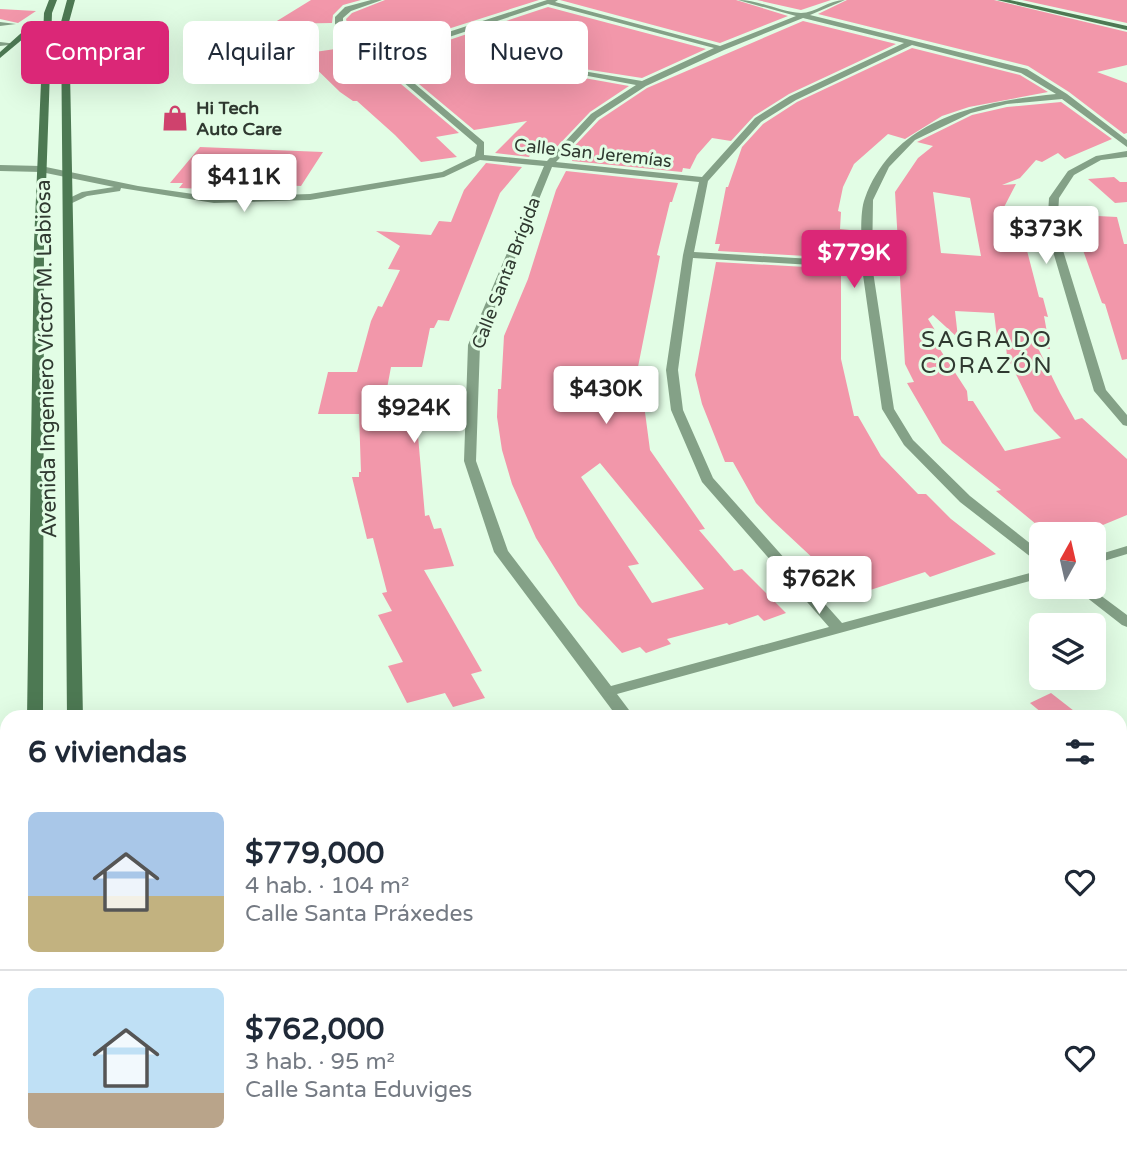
<!DOCTYPE html>
<html lang="es">
<head>
<meta charset="utf-8">
<style>
  :root { --surface:#fff; --page:#f2f2f3; --text:#1f2937; --muted:#747a83; --line:#e0e1e3; --accent:#db2777 }
  body { margin:0; font-family:"Varela Round",sans-serif; background:var(--page); color:var(--text); height:100vh; display:flex; flex-direction:column; font-size:26px; white-space:nowrap }
  * { box-sizing:border-box; margin:0 }
  p { font-size:23px; color:var(--muted) }
  .icon { flex:none; width:38px; height:38px; fill:none; stroke:currentColor; stroke-width:2; stroke-linecap:round; stroke-linejoin:round }
  .map { position:relative; flex:1; overflow:hidden }
  .panel { position:absolute; left:0px; top:710px; width:1127px; height:450px; display:flex; flex-direction:column; background:var(--surface); border-radius:21px 21px 0 0; box-shadow:0 7px 28px #0002 }
  .panel>* { flex:none }
  .hud { position:absolute; left:21px; top:21px; width:700px; height:63px; display:flex; gap:14px }
  .needle { width:46px; rotate:8deg }
  .fabs { position:absolute; left:1029px; top:522px; display:grid; gap:14px }
  .fabs a { display:grid; place-items:center; width:77px; height:77px; border-radius:10px; background:var(--surface); box-shadow:0 7px 28px #0002; font-size:35px }
  .price { position:absolute; translate:-50% -60px; padding:0 16px; border-radius:7px; background:#fff; color:#222; font-size:23px; line-height:46px; filter:drop-shadow(0 2px 4px #0008) }
  .price::after { content:''; position:absolute; left:50%; top:42px; width:21px; height:16px; margin-left:-10px; background:inherit; clip-path:polygon(0 0,100% 0,50% 100%) }
  .price.current { background:var(--accent); color:#fff }
  ul { padding:0; list-style:none }
  li { display:flex; align-items:center; gap:21px; height:175px; padding:0 28px }
  li+li { border-top:2px solid var(--line) }
  li span { display:grid; place-items:center; flex:none; width:196px; height:140px; border-radius:10px; color:#555 }
  li>.icon { margin-inline-start:auto }
  span .icon { width:84px; height:84px; fill:#fffc; stroke-width:1 }
  li b { font-size:30px }
  h2 { display:flex; justify-content:space-between; align-items:center; height:84px; padding:0 28px; font-size:30px }
  .pill { padding:0 24px; border-radius:10px; background:var(--surface); box-shadow:0 7px 28px #0002; font-size:24px; line-height:63px }
  .pill.current { background:var(--accent); color:#fff }
  .map>svg:first-child { display:block }
  .building { fill:#f297aa; fill-rule:evenodd }
  .lines { fill:none; stroke-linecap:round; stroke-linejoin:round }
  .street { fill:#84a187; fill-rule:evenodd }
  .secondary { fill:#4d7953; fill-rule:evenodd }
  .labels { text-anchor:middle; stroke-width:6; stroke-linejoin:round; paint-order:stroke }
  .far-poi-label { font-size:18px; font-weight:bold; fill:#2f3930; stroke:#e2fde5; text-anchor:start }
  .far-street-label { font-size:18px; fill:#2f3930; stroke:#e2fde5 }
  .street-label { font-size:21px; fill:#2f3930; stroke:#e2fde5 }
  .neighbourhood-label { font-size:23px; letter-spacing:2px; fill:#2f3930; stroke:#e2fde5 }
</style>
</head>
<body>
<div class="map">
<svg width="1127" height="1160" viewBox="0 0 1127 1160">
  <rect width="100%" height="100%" fill="#e2fde5"/>
  <path class="building" d="M311,0H361L343,5L333,15L332,23L272,24Z
    M385,0H539L429,35L373,45L371,43L387,41L386,23H347L346,19L352,13Z
    M560,0H736L788,16L720,43Z
    M757,0H831L801,10Z
    M847,0H994L1127,32V65L1097,72L1127,83V133L1124,134L1069,92L1028,66L818,14Z
    M1022,0H1127V23Z
    M548,7L706,49L642,78L552,64L550,69L556,73L629,86L590,112L550,154L532,152L529,157L495,153L527,121L474,130L383,54L434,45Z
    M0,9L36,11L18,23L0,19Z
    M803,21L896,44L789,94L754,116L731,141L712,138L697,155L690,169L683,168L682,172L572,161L574,157L565,156L599,120L647,88Z
    M356,46L459,133L436,137L457,157L421,162L395,135L357,101H353L340,92L301,54Z
    M912,48L1020,75L1048,92L969,107L942,116L905,139L888,134L854,164L843,187L838,211L841,212L840,229L850,230V249H840L841,258L718,251L720,244H715L726,187H728L742,147L763,124L797,102Z
    M1061,102L1112,139L1065,159L1058,153L1042,162L1036,160L1020,178L1002,185L1016,184L1002,211L1017,212L1039,297L1043,298L1048,317L1044,316L1050,349L1038,348L1060,393L1075,420L1082,418L1127,459V515L1086,532L1048,534L996,491L1001,490L942,443L907,383L914,382L905,364L895,192L918,158L933,146L917,142L972,115L1007,107ZM933,192L970,198L981,256L941,253ZM955,311L994,313L997,337H1005L1007,356L1034,411L1061,438L1005,451L973,401H968L967,391L930,334L935,330L928,319L933,315L958,338Z
    M200,147L323,152L301,186L212,182L206,189L179,188L183,183H170Z
    M486,163L522,167L500,193L449,321L438,320L434,328H430L422,367H391L382,415L416,413L425,516L429,515L434,529L441,528L454,566L424,570L482,671L471,674L485,698L453,707L445,693L407,703L388,666L403,662L378,615L392,611L382,593L387,592L373,538L367,539L352,477H359V472H361L359,414H318L328,372H357L371,321L378,306L382,307L400,270L388,269L400,246L376,231L431,235L439,221L451,222L464,190Z
    M566,171L678,183L672,202H670L657,255L660,256L635,382H641L650,450L705,529L699,530L734,571L742,569L786,613L764,621L758,615L729,625L727,623L667,639L671,644L646,653L640,647L622,653L578,605L536,538L512,484L502,450L497,417L498,389H501L504,336L528,279L556,190ZM600,463L704,589L652,603L628,566L639,564L581,477Z
    M1114,177L1120,182H1127V202L1115,203L1088,179Z
    M1078,215L1117,217L1124,244H1127V359L1122,360L1105,304L1102,303L1084,253L1074,218L1079,219Z
    M716,262L841,269V359L854,416H858L881,456L918,494H926L951,519L996,554L930,577L925,572L849,597L828,578L832,576L772,520L756,503L733,462H725L702,404L695,375Z
    M1051,693L1083,718H1048L1030,703Z"/>
  <g class="lines">
    <path class="street" d="M371,0H382L351,11L343,18V23L372,48L430,38L547,0H558L555,2L720,46L796,16L738,0C760,0 780,12 801,13C815,13 829,0 845,0L810,15L1027,69L1067,94L1127,140V147L1062,99L1007,104L971,113L915,140L889,167L873,200L872,265L894,409L913,440L970,496L1041,552V562L1036,561L960,502L904,445L882,409L862,268L693,258L678,370L683,410L713,478L842,623L1041,570V578L617,694L635,718H618L494,552L464,461L468,345L544,166L480,160L444,177L310,200L214,203L121,188L120,191L87,196L68,205L63,202L65,200L82,192L114,187L41,172L0,171V165L41,166L138,186L214,197L310,194L442,172L475,156L477,145L335,24V17L345,7ZM548,4L714,48L642,81L553,66L552,68L556,70L636,85L591,114L547,161L484,155V142L377,52L434,42ZM803,18L904,43L790,96L755,118L702,177L556,162L597,118L646,86L724,50ZM912,45L1021,73L1056,94C980,102 895,117 865,198C859,213 862,245 862,262L694,252L708,181L761,122L796,100ZM552,167L699,182L683,255L666,370L671,410L702,482L829,627L611,686L508,551L476,461L480,345Z
      M0,22L16,24L0,26Z
      M0,42L17,44L0,46Z
      M1127,151V157L1101,160L1074,175L1059,198L1057,231L1106,390L1127,415V426L1123,425L1094,391L1047,231L1049,198L1068,171L1096,156Z
      M1127,546V554L1094,564V556Z
      M1072,586H1088L1127,615V627L1122,625Z
      M989,1153H1012L1015,1160H992Z"/>
    <path class="secondary" d="M49,0H57L52,13L44,243L43,718H27L34,243L44,13Z
      M67,0H75L69,22L83,718H67L61,22Z
      M997,0H1010L1127,26V30Z
      M29,26L36,28L0,58V52Z
      M7,1145V1153H20L19,1160H0L3,1146Z
      M68,1153H88L87,1160H67Z"/>
  </g>
  <defs>
    <g id="shop-bare" transform="scale(2.1)"><path d="M-5-2.5h2.3a2.7 3.5 0 0 1 5.4 0H5L5.5 6h-11ZM-1.5-2.5h3a1.5 2.3 0 0 0-3 0Z" fill="#cf426d" stroke="#e2fde5" stroke-width="2.5" paint-order="stroke"/></g>
  </defs>
  <g fill-rule="evenodd">
    <use href="#shop-bare" x="175" y="118"/>
  </g>
  <g class="labels">
    <g class="far-poi-label">
      <text x="196" y="114">Hi Tech<tspan x="196" dy="21">Auto Care</tspan></text>
    </g>
    <g class="far-street-label">
      <text transform="translate(593 153) rotate(6)" y="6">Calle San Jeremías</text>
      <text transform="translate(506 273) rotate(-69)" y="6">Calle Santa Brígida</text>
    </g>
    <g class="street-label">
      <text transform="translate(46 359) rotate(-91)" y="7">Avenida Ingeniero Víctor M. Labiosa</text>
    </g>
    <g class="neighbourhood-label">
      <text x="987" y="347">SAGRADO<tspan x="987" dy="26">CORAZÓN</tspan></text>
    </g>
  </g>
</svg>
<div class="fabs">
<a><svg class="needle" viewBox="-14 -14 28 28"><path d="M0-13l5 13h-10z" fill="#e53935"/><path d="M0 13l5-13h-10z" fill="#747a83"/></svg></a>
<a><svg class="icon" aria-label="layers" viewBox="0 0 24 24"><path d="M12 4l9 5-9 5-9-5zM3 14l9 5 9-5"/></svg></a>
</div>
<b class="price" style="left:244px;top:214px">$411K</b>
<b class="price" style="left:1046px;top:266px">$373K</b>
<b class="price current" style="left:854px;top:290px">$779K</b>
<b class="price" style="left:606px;top:426px">$430K</b>
<b class="price" style="left:414px;top:445px">$924K</b>
<b class="price" style="left:819px;top:616px">$762K</b>
<div class="hud">
<a class="pill current">Comprar</a>
<a class="pill">Alquilar</a>
<a class="pill">Filtros</a>
<a class="pill">Nuevo</a>
</div>
<section class="panel">
<h2>6 viviendas<svg class="icon" aria-label="filters" viewBox="0 0 24 24"><path d="M4 7h16M4 17h16"/><circle cx="9" cy="7" r="2"/><circle cx="15" cy="17" r="2"/></svg></h2>
<ul>
<li><span style="background:linear-gradient(#a9c7e8 60%,#c2b280 0)"><svg class="icon" aria-label="home" viewBox="0 0 24 24"><path d="M3 11l9-7 9 7M6 9v11h12V9"/></svg></span><div><b>$779,000</b><p>4 hab. · 104 m²</p><p>Calle Santa Práxedes</p></div><svg class="icon" aria-label="heart" viewBox="0 0 24 24"><path d="M12 20l-8-8c-3-5 5-10 8-4 3-6 11-1 8 4z"/></svg></li>
<li><span style="background:linear-gradient(#bfe0f5 75%,#b9a48a 0)"><svg class="icon" aria-label="home" viewBox="0 0 24 24"><path d="M3 11l9-7 9 7M6 9v11h12V9"/></svg></span><div><b>$762,000</b><p>3 hab. · 95 m²</p><p>Calle Santa Eduviges</p></div><svg class="icon" aria-label="heart" viewBox="0 0 24 24"><path d="M12 20l-8-8c-3-5 5-10 8-4 3-6 11-1 8 4z"/></svg></li>
</ul>
</section>
</div>
</body>
</html>
